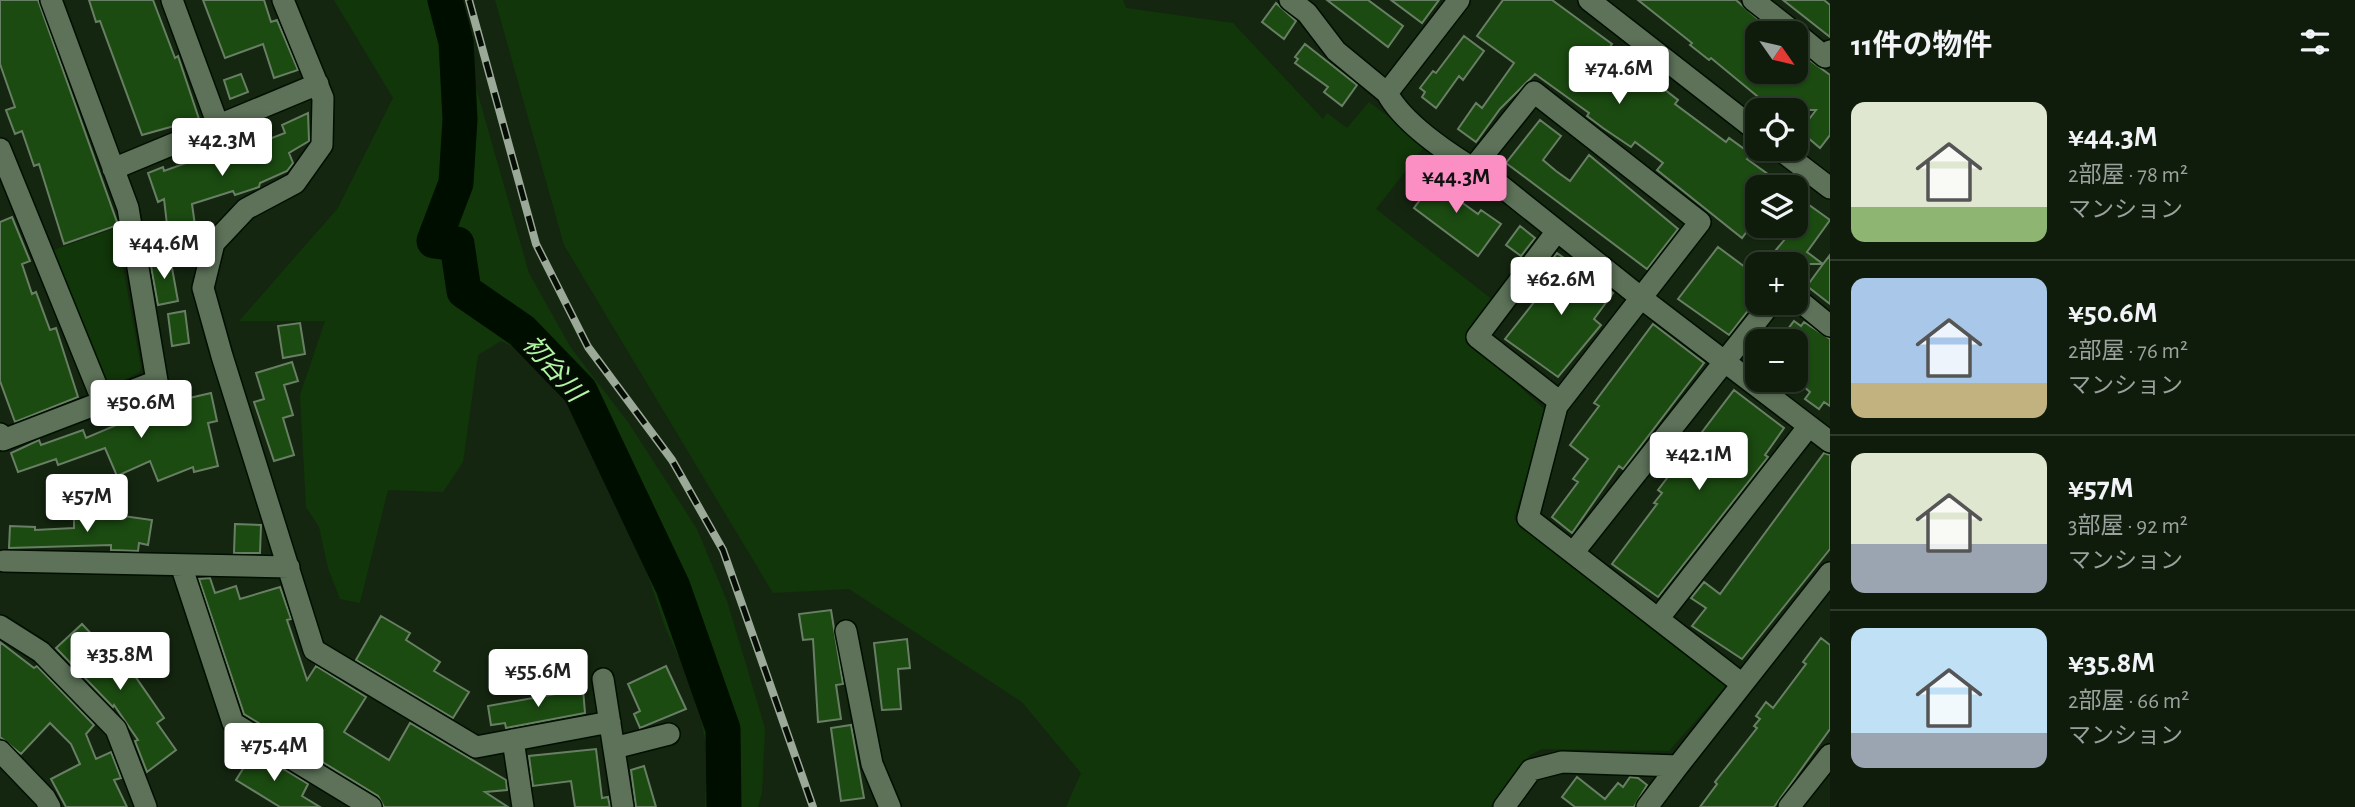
<!DOCTYPE html>
<html lang="ja">
<head>
<meta charset="utf-8">
<style>
  :root { --surface:#0f1c0c; --page:#182515; --text:#f1f3f6; --muted:#9ba19d; --line:#2f3a2d; --accent:#fb8fc3 }
  body { margin:0; font-family:"Alegreya Sans","Noto Sans JP",sans-serif; background:var(--page); color:var(--text); height:100vh; display:flex; flex-direction:column; font-size:26px; white-space:nowrap }
  * { box-sizing:border-box; margin:0 }
  p { font-size:23px; color:var(--muted) }
  .icon { flex:none; width:38px; height:38px; fill:none; stroke:currentColor; stroke-width:2; stroke-linecap:round; stroke-linejoin:round }
  .map { position:relative; flex:1; overflow:hidden }
  .side { display:flex; flex-direction:column; background:var(--surface); width:525px }
  .side>* { flex:none }
  .needle { width:46px; rotate:124deg }
  .controls { position:absolute; left:1745px; top:21px; display:grid; gap:14px }
  .controls a { display:grid; place-items:center; width:63px; height:63px; border-radius:14px; background:var(--surface); box-shadow:0 2px 5px #0004,0 0 0 2px var(--line); font-size:35px }
  .price { position:absolute; translate:-50% -60px; padding:0 16px; border-radius:7px; background:#fff; color:#222; font-size:23px; line-height:46px; filter:drop-shadow(0 2px 4px #0008) }
  .price::after { content:''; position:absolute; left:50%; top:42px; width:21px; height:16px; margin-left:-10px; background:inherit; clip-path:polygon(0 0,100% 0,50% 100%) }
  .price.selected { background:var(--accent); color:#111 }
  ul { padding:0; list-style:none }
  li { display:flex; align-items:center; gap:21px; height:175px; padding:0 21px }
  li+li { border-top:2px solid var(--line) }
  li span { display:grid; place-items:center; flex:none; width:196px; height:140px; border-radius:14px; color:#555 }
  li>.icon { margin-inline-start:auto }
  span .icon { width:84px; height:84px; fill:#fffc; stroke-width:1 }
  li b { font-size:30px }
  h2 { display:flex; justify-content:space-between; align-items:center; height:84px; padding:0 21px; font-size:30px }
  main { display:flex; flex:1; min-height:0 }
  .map>svg:first-child { display:block }
  .green { fill:#113609 }
  .lines { fill:none; stroke-linecap:round; stroke-linejoin:round }
  .river { stroke:#000e00; stroke-width:35 }
  .building { fill:#1b4b11; stroke:#697f65; stroke-width:2 }
  .minor-casing { stroke:#010f00; stroke-width:24 }
  .minor { stroke:#5d7259; stroke-width:21 }
  .rail-casing { stroke:#9baa98; stroke-width:8 }
  .rail { stroke:#060d05; stroke-width:5; stroke-dasharray:16; stroke-linecap:butt }
  .labels { text-anchor:middle; stroke-width:5; stroke-linejoin:round; paint-order:stroke }
  .water-label { font-size:26px; font-style:italic; fill:#b0f6a3; stroke:#060d05 }
</style>
</head>
<body>
<main>
<div class="map">
<svg width="1830" height="807" viewBox="0 0 1830 807">
  <rect width="100%" height="100%" fill="#142610"/>
  <path class="green" d="M334,0H451L529,273L571,348L628,422L697,529L727,601L765,728L762,793L758,807H705L707,749L696,695L665,627L615,476L576,402L540,360L501,341L478,355L463,462L443,492L388,490L360,603L340,599L328,568L319,527L306,507L300,395L325,321H239L338,208L393,98Z
    M495,0H1123L1126,8L1233,23L1323,119L1327,113L1347,128L1369,102L1426,145L1376,209L1493,300L1465,336L1546,411L1514,519L1728,684L1669,751L1542,749L1530,755L1490,807H1066L1081,773L1022,702L849,589L773,593L564,245Z
    M116,228L141,367L140,372L113,385L105,382L51,251Z"/>
  <g class="lines">
    <path class="river" d="M445,0L456,42L460,119L456,183L434,241L457,244L464,291L522,331L580,391L673,587L723,729L724,807"/>
  </g>
  <path class="building" d="M0,0H38L118,225L64,244L39,164L34,166L22,131L15,134L6,110L15,107L0,64Z
    M89,0H153L175,58L178,56L199,119L142,135L100,21L96,22Z
    M203,0H264L271,22L277,20L298,70L274,78L263,44L225,58Z
    M1327,0H1368L1403,26L1388,47Z
    M1391,0H1439L1422,23Z
    M1503,0H1552L1612,44L1610,47L1678,100L1675,104L1726,142L1729,138L1751,154L1747,159L1786,187H1757V218L1742,238L1657,170L1663,163L1635,142L1631,147L1603,128L1587,116L1589,113L1535,74L1500,109L1476,142L1458,129L1476,103L1482,108L1514,63L1477,36Z
    M1638,0H1736L1774,33H1757V72H1796V50L1830,75V135L1820,148L1800,131L1816,110H1774L1711,58L1709,60L1690,45L1692,43Z
    M1783,0H1824L1830,5V37Z
    M1276,3L1296,21L1284,39L1262,22Z
    M1464,36L1484,51L1463,80L1459,76L1436,108L1422,97L1425,92L1420,88L1433,71L1436,73Z
    M1305,44L1357,85L1342,106L1324,92L1328,87L1295,63L1298,59L1295,57Z
    M241,74L248,92L230,99L224,80Z
    M308,113L309,141L289,153L293,163L287,171L260,183L259,187L235,195L233,191L192,204L198,247L170,250L164,199L158,202L148,173L163,167L164,171L236,145L238,151L285,133L282,125Z
    M1540,120L1561,136L1543,160L1556,171L1570,181L1589,155L1678,229L1647,269L1506,163Z
    M1445,166L1458,175L1446,191L1478,214L1481,210L1501,224L1478,256L1414,208Z
    M1805,202L1830,220L1807,252L1823,264L1830,255V304L1807,286L1823,264H1780L1770,257L1796,226V215Z
    M12,217L30,261L22,264L32,294L36,292L50,330L56,328L78,397L15,422L0,381V222Z
    M1520,226L1535,238L1521,256L1506,245Z
    M1718,247L1757,276V299L1729,335L1678,299Z
    M1557,253L1613,293L1594,319L1601,325L1558,377L1505,339L1549,283L1550,278L1543,272Z
    M170,257L178,301L158,305L150,261Z
    M185,311L189,343L172,346L168,314Z
    M1794,321L1801,326L1804,322L1830,339V406L1824,402L1819,409L1805,399L1810,392L1796,380V341H1779Z
    M300,323L305,354L283,358L278,326Z
    M1653,324L1704,363L1623,469L1619,466L1572,533L1552,517L1578,482L1573,479L1588,459L1570,445L1599,406L1594,403Z
    M292,362L298,381L284,385L293,415L283,418L294,455L274,461L254,402L264,399L256,373Z
    M1734,390L1784,428L1765,455L1768,457L1658,597L1612,564L1657,504L1654,503L1662,493L1658,490Z
    M211,393L217,421L208,423L218,466L194,472L193,467L158,481L150,461L117,476L105,448L58,465L56,459L18,472L11,453L39,440L41,445L83,430L86,438L133,418L129,406L156,396L159,405Z
    M1824,453L1830,455V549L1742,659L1692,626L1706,608L1691,598L1704,582L1720,594Z
    M116,515L152,520L148,545L139,543L138,551L111,550V545L9,548L10,526L35,527V530L74,528V516Z
    M235,524L261,525L260,553H234Z
    M210,578L215,593L236,586L240,599L280,587L291,619L287,620L307,680L316,666L366,697L344,732L389,760L410,723L506,780L507,790L485,792L508,807H384L378,796L244,714L199,579Z
    M831,610L843,684L836,685L841,719L818,722L813,639L803,640L799,614Z
    M381,616L410,633L406,640L440,662L434,671L469,692L453,718L356,660Z
    M82,624L112,656L118,649L140,671L135,676L164,718L157,723L176,750L147,772L135,741L138,740L114,705L113,707L56,648Z
    M1821,638L1830,645V729L1797,775L1774,807H1700L1717,784L1715,782L1757,728L1754,726L1760,719L1756,716L1766,702L1773,708L1806,664L1803,662Z
    M907,639L910,668L898,669L901,709L882,710L874,643Z
    M0,642L34,668L37,666L94,725L86,734L96,759L111,752L121,778L114,780L127,807H66L51,779L80,764L71,744L50,723L21,754L0,737Z
    M666,666L686,709L640,728L634,714L640,711L628,684Z
    M583,689L585,713L506,728L505,723L491,725L488,706Z
    M851,725L864,798L841,801L831,728Z
    M596,749L602,798L608,797L610,807H575L571,781L533,786L529,756Z
    M254,751L308,784L302,796L320,807H280L236,780Z
    M644,766L656,807H636L631,770Z
    M1577,777L1605,799L1618,783L1623,787L1630,777L1638,778L1647,785L1634,807H1575L1562,797Z"/>
  <g class="lines">
    <g class="minor-casing">
      <path id="minor" d="M172,0L218,125
        M283,0L323,98L322,145L295,183L246,209L214,243L203,288L222,356L314,650L476,747L610,722
        M1290,0L1307,13L1336,51L1387,93
        M1459,0L1387,93C1405,127 1461,162 1496,182L1640,297L1830,442
        M1589,0L1757,131
        M1753,0L1795,33
        M1796,33L1825,57L1830,51
        M0,149L103,402
        M1779,149L1830,188
        M1473,168L1534,92L1700,222L1557,406L1528,518L1742,684
        M113,169L318,84
        M1557,231L1477,337L1560,402
        M1796,298L1830,326
        M0,434L3,440L157,381L128,208L51,0
        M1573,553L1771,303
        M4,561L289,567
        M181,565L233,723L371,807
        M1658,619L1809,426
        M0,626L41,652L116,729L146,807
        M846,631L872,764L890,807
        M603,679L623,807
        M513,740L523,807
        M614,748L669,734
        M0,751L45,798L50,807
        M1504,807L1531,770L1562,762L1678,766L1830,573
        M1647,807L1678,766
        M1789,807L1830,755"/>
    </g>
    <use href="#minor" class="minor"/>
    <g class="rail-casing">
      <path id="rail" d="M469,0L536,244L588,347L672,460L723,550L813,807"/>
    </g>
    <use href="#rail" class="rail"/>
  </g>
  <g class="labels">
    <g class="water-label">
      <text transform="translate(554 368) rotate(49)" y="9">初谷川</text>
    </g>
  </g>
</svg>
<div class="controls">
<a><svg class="needle" viewBox="-14 -14 28 28"><path d="M0-13l5 13h-10z" fill="#e53935"/><path d="M0 13l5-13h-10z" fill="#9ba19d"/></svg></a>
<a><svg class="icon" aria-label="locate" viewBox="0 0 24 24"><circle cx="12" cy="12" r="6"/><path d="M12 2v4M12 18v4M2 12h4M18 12h4"/></svg></a>
<a><svg class="icon" aria-label="layers" viewBox="0 0 24 24"><path d="M12 4l9 5-9 5-9-5zM3 14l9 5 9-5"/></svg></a>
<a>+</a>
<a>−</a>
</div>
<b class="price" style="left:1619px;top:106px">¥74.6M</b>
<b class="price" style="left:222px;top:178px">¥42.3M</b>
<b class="price selected" style="left:1456px;top:215px">¥44.3M</b>
<b class="price" style="left:164px;top:281px">¥44.6M</b>
<b class="price" style="left:1561px;top:317px">¥62.6M</b>
<b class="price" style="left:141px;top:440px">¥50.6M</b>
<b class="price" style="left:1699px;top:492px">¥42.1M</b>
<b class="price" style="left:87px;top:534px">¥57M</b>
<b class="price" style="left:120px;top:692px">¥35.8M</b>
<b class="price" style="left:538px;top:709px">¥55.6M</b>
<b class="price" style="left:274px;top:783px">¥75.4M</b>
</div>
<section class="side">
<h2>11件の物件<svg class="icon" aria-label="filters" viewBox="0 0 24 24"><path d="M4 7h16M4 17h16"/><circle cx="9" cy="7" r="2"/><circle cx="15" cy="17" r="2"/></svg></h2>
<ul>
<li><span style="background:linear-gradient(#dfe7d0 75%,#8fb573 0)"><svg class="icon" aria-label="home" viewBox="0 0 24 24"><path d="M3 11l9-7 9 7M6 9v11h12V9"/></svg></span><div><b>¥44.3M</b><p>2部屋 · 78 m²</p><p>マンション</p></div></li>
<li><span style="background:linear-gradient(#a9c7e8 75%,#c2b280 0)"><svg class="icon" aria-label="home" viewBox="0 0 24 24"><path d="M3 11l9-7 9 7M6 9v11h12V9"/></svg></span><div><b>¥50.6M</b><p>2部屋 · 76 m²</p><p>マンション</p></div></li>
<li><span style="background:linear-gradient(#dfe7d0 65%,#9aa5b1 0)"><svg class="icon" aria-label="home" viewBox="0 0 24 24"><path d="M3 11l9-7 9 7M6 9v11h12V9"/></svg></span><div><b>¥57M</b><p>3部屋 · 92 m²</p><p>マンション</p></div></li>
<li><span style="background:linear-gradient(#bfe0f5 75%,#9aa5b1 0)"><svg class="icon" aria-label="home" viewBox="0 0 24 24"><path d="M3 11l9-7 9 7M6 9v11h12V9"/></svg></span><div><b>¥35.8M</b><p>2部屋 · 66 m²</p><p>マンション</p></div></li>
</ul>
</section>
</main>
</body>
</html>
